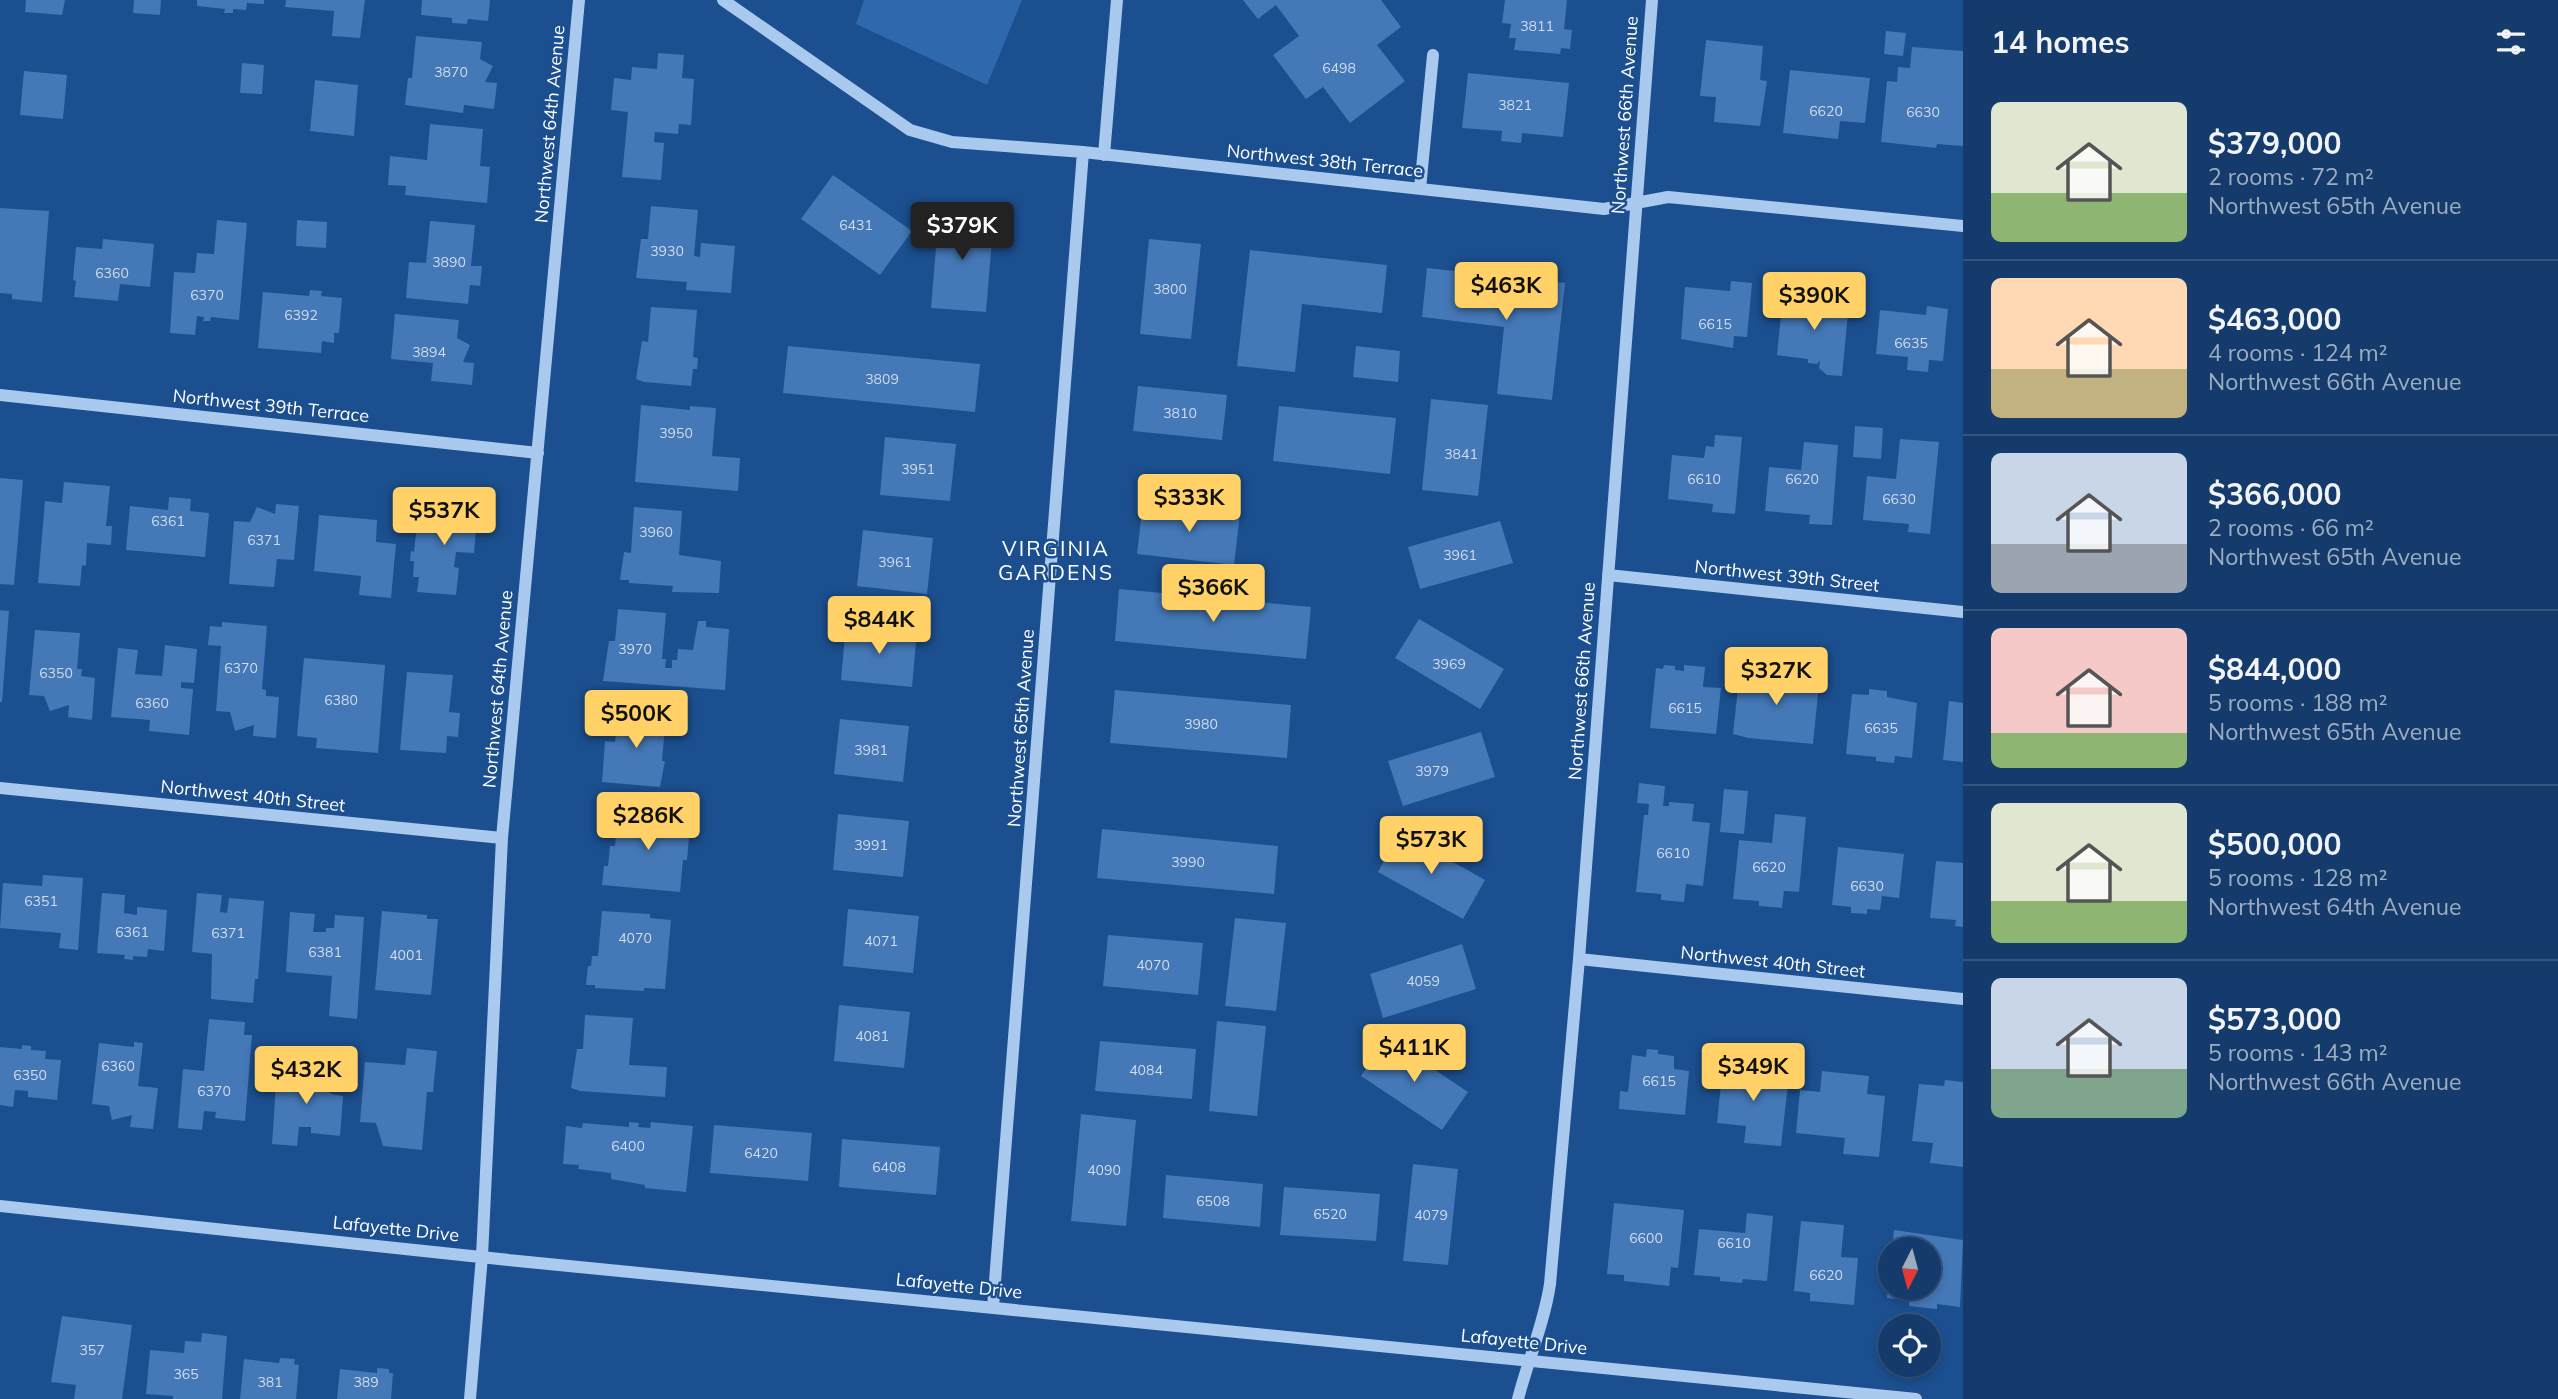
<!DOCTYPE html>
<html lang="en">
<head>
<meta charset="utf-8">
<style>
  :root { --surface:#143b6b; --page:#1d4271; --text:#f1f3f6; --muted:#9dadc1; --line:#33557e; --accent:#ffd166 }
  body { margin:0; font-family:Mulish,sans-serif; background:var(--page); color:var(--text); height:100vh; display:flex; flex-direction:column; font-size:26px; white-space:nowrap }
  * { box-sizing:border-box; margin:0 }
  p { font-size:23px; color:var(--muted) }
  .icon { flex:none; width:38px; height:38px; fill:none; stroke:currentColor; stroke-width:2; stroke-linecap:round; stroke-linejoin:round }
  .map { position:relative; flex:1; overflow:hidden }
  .sheet { display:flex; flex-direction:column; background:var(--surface); width:595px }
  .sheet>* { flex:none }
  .needle { width:46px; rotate:186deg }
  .buttons { position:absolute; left:1878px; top:1237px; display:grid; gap:14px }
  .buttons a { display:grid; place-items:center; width:63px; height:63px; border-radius:50%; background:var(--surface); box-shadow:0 4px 10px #0003,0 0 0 2px var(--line); font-size:35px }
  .price { position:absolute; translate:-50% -60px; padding:0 16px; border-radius:7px; background:var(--accent); color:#111; font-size:23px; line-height:46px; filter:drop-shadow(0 2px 4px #0008) }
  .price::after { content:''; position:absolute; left:50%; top:42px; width:21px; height:16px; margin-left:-10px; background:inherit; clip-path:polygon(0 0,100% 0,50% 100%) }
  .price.selected { background:#222; color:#fff }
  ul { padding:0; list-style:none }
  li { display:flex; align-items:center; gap:21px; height:175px; padding:0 28px }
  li+li { border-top:2px solid var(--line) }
  li span { display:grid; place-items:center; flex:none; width:196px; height:140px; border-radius:10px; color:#555 }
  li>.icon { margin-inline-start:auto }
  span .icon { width:84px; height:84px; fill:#fffc; stroke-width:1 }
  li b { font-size:30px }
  h2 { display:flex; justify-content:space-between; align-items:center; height:84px; padding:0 28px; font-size:30px }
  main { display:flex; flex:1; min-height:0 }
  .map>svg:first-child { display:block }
  .green { fill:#2e69ad }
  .building { fill:#4478b7 }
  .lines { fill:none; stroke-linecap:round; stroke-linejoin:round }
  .minor { stroke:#a9c9ee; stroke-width:12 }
  .labels { text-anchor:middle; stroke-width:5; stroke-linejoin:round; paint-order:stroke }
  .number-label { font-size:14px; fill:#d0dded }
  .street-label { font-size:18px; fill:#fff; stroke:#1b4f8f }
  .quarter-label { font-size:21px; letter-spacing:2px; fill:#fff; stroke:#1b4f8f }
</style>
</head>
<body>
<main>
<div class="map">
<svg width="1963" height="1399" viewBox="0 0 1963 1399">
  <rect width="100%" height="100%" fill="#1b4f8f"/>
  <path class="green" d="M864,0H1022L987,85L856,24Z"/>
  <path class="building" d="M26,0H65L62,15L25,12Z
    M134,0H161L160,15L133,13Z
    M197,0H264V4L247,3L246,10L233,9V13H224L225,9L197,6Z
    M286,0H365L360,38L332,36L334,11L285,7Z
    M422,0H490L488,21L468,19L467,24L452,23V18L421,15Z
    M1243,0H1381L1401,27L1377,45L1405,81L1350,123L1323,87L1306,99L1273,55L1299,36L1276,5L1258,19Z
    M1505,0H1567L1564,29L1572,30L1570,49L1561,48L1560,54L1514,50L1516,38H1509L1511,24L1502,23Z
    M1886,31L1906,33L1903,56L1884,54Z
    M416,36L482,42L480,59L493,66L485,82L497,83L494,109L464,105L463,113L405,105L408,78H412Z
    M1706,40L1763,46L1760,80L1767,81L1760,126L1714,122L1716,97L1700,96Z
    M1912,47L1963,51V146L1937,144L1936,148L1881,142L1887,81L1897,82L1898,67L1910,68Z
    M658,53L684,55L682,78L694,79L691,125L679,124L678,134L655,132L654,142L664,143L661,180L622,177L628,112L611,110L614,78L631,80L632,67L657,69Z
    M242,63L264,65L262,94L240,93Z
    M1790,70L1870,78L1865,123L1840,121L1838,139L1783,133Z
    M24,71L67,75L63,119L20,115Z
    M1468,73L1569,83L1563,137L1522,133L1521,143L1501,141L1502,131L1462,128Z
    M315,80L358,85L354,136L310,131Z
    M430,124L483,129L480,166L490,167L487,203L405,195L406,186L388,185L390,156L427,160Z
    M833,175L912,231L880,275L801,219Z
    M651,206L698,210L694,256L700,257L701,243L735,246L731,293L686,290L687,282L636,278L641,239H648Z
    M0,208L49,211L42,302L12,299V294L0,293Z
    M939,211L994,215L986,312L931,308Z
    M217,220L247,223L239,320L211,317L210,321H203L204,317L197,316L195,335L170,333L174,272L195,273L197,253L214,254Z
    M297,220L327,222L326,248L296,246Z
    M430,221L475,225L471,266H482L480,286L470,285L468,304L406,298L409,262L426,263Z
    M103,239L154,244L150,287L120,284L118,301L74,297L76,281L73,280L76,247L102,249Z
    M1149,239L1201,244L1191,339L1140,334Z
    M1250,250L1387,265L1382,313L1302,304L1295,372L1237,366Z
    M1427,268L1565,283L1552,400L1497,394L1504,327L1422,317Z
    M1731,281L1752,283L1747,337L1734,336L1733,348L1681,339L1685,287L1730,291Z
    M310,290L322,291L321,296L342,298L339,333H334V343L322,341L321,353L258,348L263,292L309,296Z
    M1801,293L1819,295V300L1849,303L1842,376L1827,375L1819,368L1820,360L1817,364L1808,363V359L1777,355L1783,296L1801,298Z
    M1927,306L1948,309L1943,361L1929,360L1928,372L1907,370L1908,357L1876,354L1880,310L1926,315Z
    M651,307L697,310L693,357L698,358L697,369H693L691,386L644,382L636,379L642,341L648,342Z
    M395,314L459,320L457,338L470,345L463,362L474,363L472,385L431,381L433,363L391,359Z
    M788,346L980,364L975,412L783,393Z
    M1356,346L1400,351L1398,382L1353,377Z
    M1138,386L1227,395L1222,440L1133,431Z
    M1431,399L1488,405L1478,496L1422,490Z
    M641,405L690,410V406L716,408L712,456L740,458L738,491L635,482Z
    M1279,406L1396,418L1390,474L1273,461Z
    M1855,426L1883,428L1881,459L1853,457Z
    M1715,435L1742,437L1735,514L1712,512L1713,504L1668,499L1672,455L1704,458L1706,446L1714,447Z
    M885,437L956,444L950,501L880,495Z
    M1900,439L1939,442L1930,534L1908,532L1909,524L1863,520L1867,476L1896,479Z
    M1804,442L1838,445L1832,525L1809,524L1810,515L1765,511L1769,467L1801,470Z
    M0,478L23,480L14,585L0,584Z
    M64,482L110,486L106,526H112L111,545L87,543L86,566L82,565L80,586L38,583L45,501L62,503Z
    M169,497L191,499L190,511L209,513L205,557L126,550L130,506L168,510Z
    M437,502L478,505L474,553L456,552L454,567L459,568L456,595L417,592L419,577H413L414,561H410L411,551L414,552L417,525L436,526Z
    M1143,502L1240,513L1234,565L1137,554Z
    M276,504L299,506L294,560L277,559L274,587L229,584L234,521L250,522L257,507L275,514Z
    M634,507L682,511L679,555L721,561L719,593L672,592L673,586L629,583V580H620L624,552L631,553Z
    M319,515L377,520L376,542L396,544L391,598L359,595L361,576L314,571Z
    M1500,521L1513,563L1420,589L1408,547Z
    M863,530L933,538L927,594L857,586Z
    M1119,589L1311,607L1306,659L1115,641Z
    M618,609L666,613L662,659H666L665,668H672V660H677L678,649L693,650L698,621H706V627L729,629L725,690L603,681L609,641H615Z
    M0,610L9,611L2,702H0Z
    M1419,619L1504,669L1480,709L1395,658Z
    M222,622L267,626L262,689L266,690V696L279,697L276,738L253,736L254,725L235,731L230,712L216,711L221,646L208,645L210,626L222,627Z
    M846,624L917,631L912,687L841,680Z
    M35,630L80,633L77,669H82L81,676L95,678L92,720L68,717L69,705L50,711L44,696L29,695Z
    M165,645L197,649L194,683L181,682V688L193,689L189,735L149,731L150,720L111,717L118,648L138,650L135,674L162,676Z
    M304,658L385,665L378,753L316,748L317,738L297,736Z
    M1664,665L1675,666V670L1684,671V665L1705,667L1703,687L1721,688L1716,734L1650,728L1656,668L1663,669Z
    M1756,669L1802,673L1801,682L1819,684L1813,744L1748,738L1733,734L1739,678L1755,679Z
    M407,672L453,675L449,712L460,713L458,737L447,736L446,753L400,750Z
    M1869,689L1887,691V697L1917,703L1912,758L1895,756L1894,763L1876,761V757L1846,754L1852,694L1869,695Z
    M1115,690L1291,705L1287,758L1110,743Z
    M1949,701L1963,703V762L1943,760Z
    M618,710L666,715L662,761H665L660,787L602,782L605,741L615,742Z
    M840,719L909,726L903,782L834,774Z
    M1481,732L1495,777L1403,806L1388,761Z
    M1639,783L1665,786L1663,806H1669V802L1694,804L1692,821L1710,823L1703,886L1686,884L1684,902L1661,900V894L1636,892L1644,815H1648L1649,804L1637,803Z
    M1724,789L1748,791L1744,834L1720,832Z
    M618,811L687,817L685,836L689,837L687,860H683L680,892L602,885L604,866H608L610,846H615Z
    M838,814L909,821L903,877L833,870Z
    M1775,814L1806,817L1799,892L1784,891L1782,908L1759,906V901L1733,899L1739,840L1772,843Z
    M1102,829L1278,846L1274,894L1097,878Z
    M1400,832L1485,880L1463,919L1378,872Z
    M1838,847L1904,854L1899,898L1882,896L1880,910L1867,909V914L1851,913V907L1832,905Z
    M1936,861L1963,863V927L1955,926L1956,920L1930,918Z
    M43,875L83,878L78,950L59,948L61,933L0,928L3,883L42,886Z
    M102,893L125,895L124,913L137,915V907L167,910L164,951L148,949L147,957L133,956V960L124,959L125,955L97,953Z
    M197,893L222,895L220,912L227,913L229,898L264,901L258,979H255L253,1003L211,999L212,954L192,952Z
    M848,909L919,916L913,973L843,966Z
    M382,911L427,915V919H438L431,995L375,990Z
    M602,911L650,914V918L671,920L665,989L644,988V991L595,988V985H586L588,966H591L592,956H598Z
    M290,912L315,914L313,932H326V928H334L335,915L364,917L357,1019L329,1016L332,976L286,972Z
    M1235,918L1286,923L1276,1011L1225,1006Z
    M1108,935L1203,943L1198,995L1103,986Z
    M1462,944L1476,989L1383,1018L1370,974Z
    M839,1005L910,1012L904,1068L834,1061Z
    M585,1015L633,1018L629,1065L667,1067L665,1097L580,1091L571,1088L577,1049H583Z
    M209,1019L245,1022L244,1035H252L245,1121L215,1118L216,1112L204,1111L202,1130L178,1128L183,1069L204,1071Z
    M1217,1021L1266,1026L1257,1116L1209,1111Z
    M1387,1038L1468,1092L1442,1130L1361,1076Z
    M1100,1041L1196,1049L1192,1099L1095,1091Z
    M134,1042L143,1043L138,1086L158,1088L153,1129L130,1127L132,1115L112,1120L109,1106L92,1104L99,1043L134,1047Z
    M22,1045L31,1046V1050L46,1051L45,1059L61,1060L57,1100L28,1097V1091L15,1090L13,1107L0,1105V1047L22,1049Z
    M407,1048L437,1051L433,1092H427L422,1150L383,1146L376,1123L360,1122L365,1062L405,1065Z
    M1647,1049L1658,1050V1054L1674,1056V1069L1689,1071L1685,1115L1619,1109L1620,1091L1628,1092L1632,1055L1646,1057Z
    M1742,1060L1759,1062L1758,1068L1772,1070L1770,1082L1788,1084L1781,1146L1744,1143L1746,1126L1717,1123L1723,1065L1741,1067Z
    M295,1063L326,1066L325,1087L331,1094L343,1096L340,1136L311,1133V1127H299L297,1146L272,1144L276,1084L293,1085Z
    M1822,1071L1869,1076L1867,1094L1885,1096L1879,1157L1843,1154L1845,1138L1796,1133L1800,1090L1820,1092Z
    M1945,1080L1963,1082V1167L1930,1163L1933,1143L1912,1141L1919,1084L1944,1086Z
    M1081,1114L1136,1120L1126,1226L1071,1221Z
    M629,1122L639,1123L638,1127L650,1128L651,1122L693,1126L686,1192L645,1188V1185L611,1179V1173L578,1169L579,1165L563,1164L566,1126L582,1128L583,1123L629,1127Z
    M714,1125L812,1133L808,1181L710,1173Z
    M842,1139L940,1147L936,1195L839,1187Z
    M1413,1164L1458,1169L1448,1265L1403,1261Z
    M1166,1175L1263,1184L1260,1227L1163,1218Z
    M1284,1187L1380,1194L1376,1241L1280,1235Z
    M1614,1203L1684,1210L1678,1268L1671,1267L1669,1286L1624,1281V1275L1607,1274Z
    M1747,1213L1773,1216L1767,1281L1743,1279L1742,1283L1720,1281V1277L1694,1275L1699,1229L1745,1233Z
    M1801,1221L1844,1225L1841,1257L1858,1258L1854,1305L1810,1301V1293L1794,1291Z
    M1894,1230L1963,1240L1960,1307L1937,1304V1309L1909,1306V1300L1887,1298L1888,1288H1928V1250H1892Z
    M62,1316L132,1325L122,1399H74L76,1385L51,1382Z
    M202,1333L227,1336L222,1399H173V1396L146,1394L150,1350L184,1353L185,1341L201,1342Z
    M280,1358L295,1359L294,1364L299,1365L296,1399H240L244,1359L279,1363Z
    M377,1368L389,1369V1373H393L391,1399H337L340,1369L377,1373Z"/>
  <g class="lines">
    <path class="minor" d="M723,0L910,130L952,142L1083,152L1604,209L1668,197L1963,226
      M1104,155L1117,0
      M1420,189L1433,55
      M0,395L538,453
      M1608,575L1963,612
      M0,788L502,838
      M1579,959L1963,999
      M0,1206L518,1261L1916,1399
      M993,1307L1083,152
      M470,1399L482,1256L502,838L579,0
      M1518,1399C1528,1360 1544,1324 1550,1284L1579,959L1652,0"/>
  </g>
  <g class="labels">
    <g class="number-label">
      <text x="1537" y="31">3811</text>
      <text x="1339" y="73">6498</text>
      <text x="451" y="77">3870</text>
      <text x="1515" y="110">3821</text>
      <text x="1826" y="116">6620</text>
      <text x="1923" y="117">6630</text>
      <text x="856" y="230">6431</text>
      <text x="667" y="256">3930</text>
      <text x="449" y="267">3890</text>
      <text x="112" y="278">6360</text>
      <text x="1170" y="294">3800</text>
      <text x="207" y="300">6370</text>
      <text x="301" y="320">6392</text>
      <text x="1715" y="329">6615</text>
      <text x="1911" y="348">6635</text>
      <text x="429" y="357">3894</text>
      <text x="882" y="384">3809</text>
      <text x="1180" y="418">3810</text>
      <text x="676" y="438">3950</text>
      <text x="1461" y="459">3841</text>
      <text x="918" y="474">3951</text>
      <text x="1704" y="484">6610</text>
      <text x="1802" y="484">6620</text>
      <text x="1899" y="504">6630</text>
      <text x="168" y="526">6361</text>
      <text x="656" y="537">3960</text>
      <text x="264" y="545">6371</text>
      <text x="1460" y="560">3961</text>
      <text x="895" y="567">3961</text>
      <text x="635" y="654">3970</text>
      <text x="1449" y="669">3969</text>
      <text x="241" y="673">6370</text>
      <text x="56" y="678">6350</text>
      <text x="341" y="705">6380</text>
      <text x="152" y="708">6360</text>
      <text x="1685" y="713">6615</text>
      <text x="1201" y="729">3980</text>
      <text x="1881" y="733">6635</text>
      <text x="871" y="755">3981</text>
      <text x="1432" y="776">3979</text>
      <text x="871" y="850">3991</text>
      <text x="1673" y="858">6610</text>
      <text x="1188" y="867">3990</text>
      <text x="1769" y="872">6620</text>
      <text x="1867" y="891">6630</text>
      <text x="41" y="906">6351</text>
      <text x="132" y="937">6361</text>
      <text x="228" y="938">6371</text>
      <text x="635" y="943">4070</text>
      <text x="881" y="946">4071</text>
      <text x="325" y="957">6381</text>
      <text x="406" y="960">4001</text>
      <text x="1153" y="970">4070</text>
      <text x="1423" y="986">4059</text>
      <text x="872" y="1041">4081</text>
      <text x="118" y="1071">6360</text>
      <text x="1146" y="1075">4084</text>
      <text x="30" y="1080">6350</text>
      <text x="1659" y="1086">6615</text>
      <text x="214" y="1096">6370</text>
      <text x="628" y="1151">6400</text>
      <text x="761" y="1158">6420</text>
      <text x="889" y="1172">6408</text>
      <text x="1104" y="1175">4090</text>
      <text x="1213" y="1206">6508</text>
      <text x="1330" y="1219">6520</text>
      <text x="1431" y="1220">4079</text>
      <text x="1646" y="1243">6600</text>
      <text x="1734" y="1248">6610</text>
      <text x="1826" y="1280">6620</text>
      <text x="92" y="1355">357</text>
      <text x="186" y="1379">365</text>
      <text x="270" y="1387">381</text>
      <text x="366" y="1387">389</text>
    </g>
    <g class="street-label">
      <text transform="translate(1625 115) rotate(-86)" y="6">Northwest 66th Avenue</text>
      <text transform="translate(550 124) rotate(-85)" y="6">Northwest 64th Avenue</text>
      <text transform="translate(1325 161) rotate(6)" y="6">Northwest 38th Terrace</text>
      <text transform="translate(271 406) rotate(6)" y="6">Northwest 39th Terrace</text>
      <text transform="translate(1787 576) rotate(6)" y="6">Northwest 39th Street</text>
      <text transform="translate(1582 681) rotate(-86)" y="6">Northwest 66th Avenue</text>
      <text transform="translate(498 689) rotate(-85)" y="6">Northwest 64th Avenue</text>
      <text transform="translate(1021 728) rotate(-86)" y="6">Northwest 65th Avenue</text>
      <text transform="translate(253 796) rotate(6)" y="6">Northwest 40th Street</text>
      <text transform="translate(1773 962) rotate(6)" y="6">Northwest 40th Street</text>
      <text transform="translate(396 1229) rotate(6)" y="6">Lafayette Drive</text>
      <text transform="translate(959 1286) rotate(6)" y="6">Lafayette Drive</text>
      <text transform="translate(1524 1342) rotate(6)" y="6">Lafayette Drive</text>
    </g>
    <g class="quarter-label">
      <text x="1056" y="556">VIRGINIA<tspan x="1056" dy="24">GARDENS</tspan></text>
    </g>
  </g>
</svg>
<div class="buttons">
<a><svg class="needle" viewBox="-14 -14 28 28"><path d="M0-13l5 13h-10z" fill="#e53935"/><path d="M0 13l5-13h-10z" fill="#9dadc1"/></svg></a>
<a><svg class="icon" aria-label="locate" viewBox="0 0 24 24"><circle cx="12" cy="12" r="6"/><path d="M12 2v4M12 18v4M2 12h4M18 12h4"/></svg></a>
</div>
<b class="price selected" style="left:962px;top:262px">$379K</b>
<b class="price" style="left:1506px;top:322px">$463K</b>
<b class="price" style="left:1814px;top:332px">$390K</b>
<b class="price" style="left:1189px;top:534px">$333K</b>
<b class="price" style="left:444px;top:547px">$537K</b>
<b class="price" style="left:1213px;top:624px">$366K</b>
<b class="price" style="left:879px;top:656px">$844K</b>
<b class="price" style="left:1776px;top:707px">$327K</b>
<b class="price" style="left:636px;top:750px">$500K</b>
<b class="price" style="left:648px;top:852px">$286K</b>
<b class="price" style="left:1431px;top:876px">$573K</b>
<b class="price" style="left:1414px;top:1084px">$411K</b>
<b class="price" style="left:1753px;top:1103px">$349K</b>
<b class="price" style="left:306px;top:1106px">$432K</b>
</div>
<section class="sheet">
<h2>14 homes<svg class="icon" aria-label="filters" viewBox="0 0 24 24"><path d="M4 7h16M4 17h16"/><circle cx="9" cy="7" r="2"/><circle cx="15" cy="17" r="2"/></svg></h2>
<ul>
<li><span style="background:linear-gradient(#dfe7d0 65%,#8fb573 0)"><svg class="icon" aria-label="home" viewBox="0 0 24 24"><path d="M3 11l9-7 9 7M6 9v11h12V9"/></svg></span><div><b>$379,000</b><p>2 rooms · 72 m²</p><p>Northwest 65th Avenue</p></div></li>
<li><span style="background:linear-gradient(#ffd9b3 65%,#c2b280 0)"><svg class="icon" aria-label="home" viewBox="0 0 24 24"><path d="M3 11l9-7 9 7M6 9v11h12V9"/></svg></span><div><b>$463,000</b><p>4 rooms · 124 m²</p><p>Northwest 66th Avenue</p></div></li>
<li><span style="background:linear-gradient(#c9d6e8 65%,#9aa5b1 0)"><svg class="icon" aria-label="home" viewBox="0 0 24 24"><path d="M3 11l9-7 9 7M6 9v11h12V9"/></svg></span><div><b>$366,000</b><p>2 rooms · 66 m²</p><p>Northwest 65th Avenue</p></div></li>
<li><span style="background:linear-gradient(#f6c9c9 75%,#8fb573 0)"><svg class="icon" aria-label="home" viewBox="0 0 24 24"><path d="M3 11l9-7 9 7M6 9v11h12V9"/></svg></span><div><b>$844,000</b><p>5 rooms · 188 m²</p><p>Northwest 65th Avenue</p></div></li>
<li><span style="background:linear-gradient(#dfe7d0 70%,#8fb573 0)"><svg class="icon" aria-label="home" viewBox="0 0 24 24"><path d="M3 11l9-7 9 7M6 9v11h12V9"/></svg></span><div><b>$500,000</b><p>5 rooms · 128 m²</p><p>Northwest 64th Avenue</p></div></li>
<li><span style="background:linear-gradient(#c9d6e8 65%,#7fa58c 0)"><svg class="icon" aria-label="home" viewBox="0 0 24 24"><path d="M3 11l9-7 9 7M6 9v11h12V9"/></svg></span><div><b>$573,000</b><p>5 rooms · 143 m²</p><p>Northwest 66th Avenue</p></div></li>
</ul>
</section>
</main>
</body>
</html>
